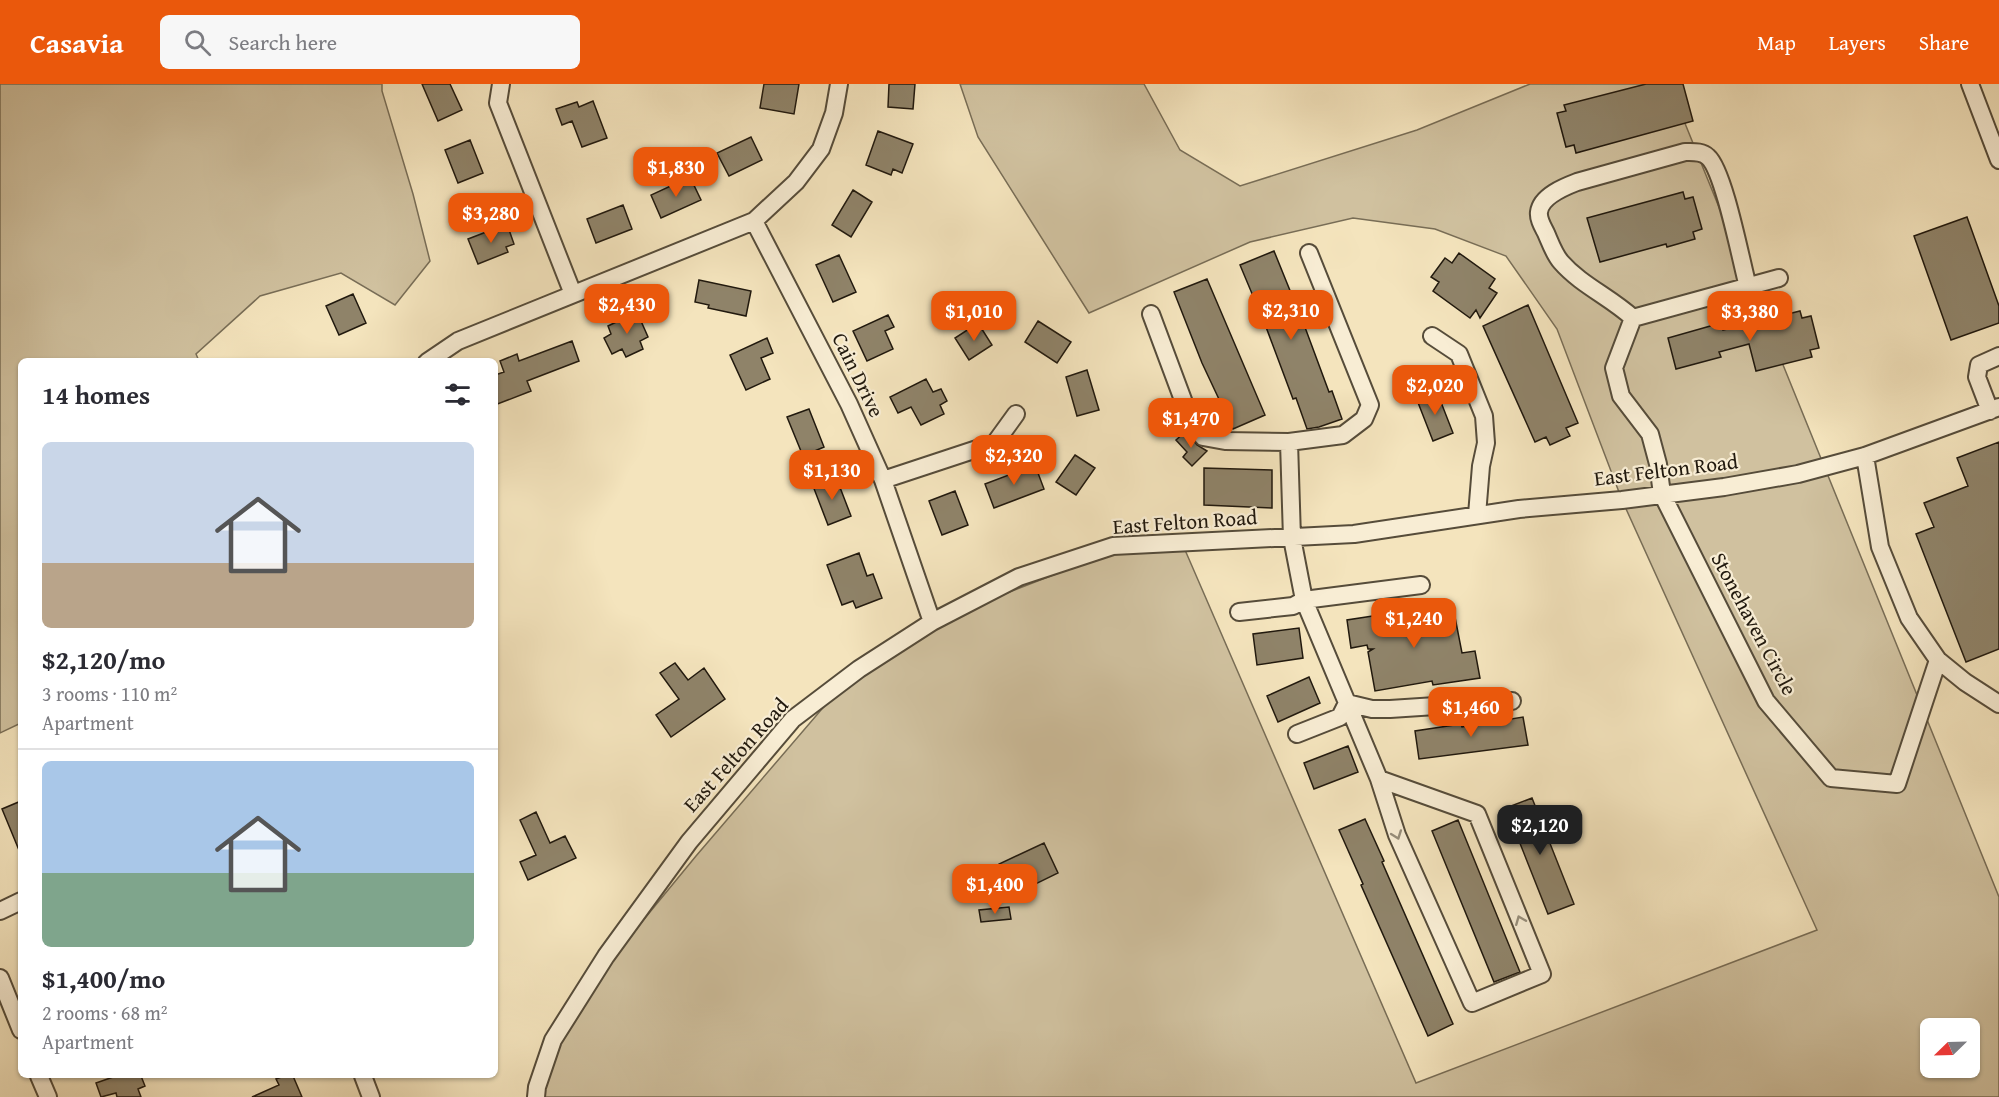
<!DOCTYPE html>
<html lang="en">
<head>
<meta charset="utf-8">
<style>
  :root { --surface:#fff; --page:#f7f7f7; --text:#2b2b33; --muted:#7c7c81; --line:#e1e1e2; --accent:#ea580c }
  body { margin:0; font-family:"Gentium Book Plus",serif; background:var(--page); color:var(--text); height:100vh; display:flex; flex-direction:column; font-size:22px; white-space:nowrap }
  * { box-sizing:border-box; margin:0 }
  p { font-size:20px; color:var(--muted) }
  .icon { flex:none; width:33px; height:33px; fill:none; stroke:currentColor; stroke-width:2; stroke-linecap:round; stroke-linejoin:round }
  .map { position:relative; flex:1; overflow:hidden }
  .drawer { position:absolute; left:18px; top:274px; width:480px; height:720px; display:flex; flex-direction:column; background:var(--surface); border-radius:9px; box-shadow:0 2px 4px #0004 }
  .drawer>* { flex:none }
  .needle { width:39px; rotate:247deg }
  .controls { position:absolute; left:1920px; top:934px; display:grid; gap:12px }
  .controls a { display:grid; place-items:center; width:60px; height:60px; border-radius:9px; background:var(--surface); box-shadow:0 2px 4px #0004; font-size:30px }
  .price { position:absolute; translate:-50% -51px; padding:0 14px; border-radius:12px; background:var(--accent); color:#fff; font-size:20px; line-height:39px; filter:drop-shadow(0 2px 3px #0008) }
  .price::after { content:''; position:absolute; left:50%; top:36px; width:18px; height:14px; margin-left:-9px; background:inherit; clip-path:polygon(0 0,100% 0,50% 100%) }
  .price.selected { background:#222; color:#fff }
  ul { padding:0; list-style:none }
  li { display:grid; align-content:center; gap:12px; height:318px; padding:0 24px }
  li+li { border-top:2px solid var(--line) }
  li span { display:grid; place-items:center; height:186px; border-radius:9px; color:#555 }
  li>.icon { margin-inline-start:auto }
  span .icon { width:108px; height:108px; fill:#fffc; stroke-width:1 }
  li b { font-size:26px }
  h2 { display:flex; justify-content:space-between; align-items:center; height:72px; padding:0 24px; font-size:26px }
  header { display:flex; align-items:center; gap:36px; box-sizing:border-box; height:84px; padding:0 30px; background:var(--accent); color:#fff }
  header strong { font-size:28px }
  nav { display:flex; gap:33px; margin-inline-start:auto; font-size:21px }
  .search { width:420px; height:54px; background:var(--page); display:flex; align-items:center; gap:15px; box-sizing:border-box; padding:0 21px; border-radius:9px; color:var(--muted); font-size:22px }
  .map>svg:first-child { display:block }
  .green { fill:#d0c19f; stroke:#786d56; stroke-width:1.5; fill-rule:evenodd }
  .building { fill:#8f8369; stroke:#21190e; stroke-width:1.5 }
  .lines { fill:none; stroke-linecap:round; stroke-linejoin:round }
  .minor-casing { stroke:#564c3a; stroke-width:20 }
  .minor { stroke:#f8edd4; stroke-width:16 }
  .oneway { stroke:#978e7b }
  .labels { text-anchor:middle; stroke-width:4.5; stroke-linejoin:round; paint-order:stroke }
  .street-label { font-size:21px; fill:#21190e; stroke:#f8edd4 }
</style>
</head>
<body>
<header>
<strong>Casavia</strong>
<div class="search"><svg class="icon" aria-label="search" viewBox="0 0 24 24"><circle cx="10" cy="10" r="6"/><path d="M15 15l6 6"/></svg>Search here</div>
<nav><a>Map</a><a>Layers</a><a>Share</a></nav>
</header>
<div class="map">
<svg width="1999" height="1013" viewBox="0 0 1999 1013">
  <rect width="100%" height="100%" fill="#f4e4bd"/>
  <filter id="stains"><feTurbulence type="fractalNoise" baseFrequency=".00333" numOctaves="4"/><feColorMatrix values="0 0 0 0 .2 0 0 0 0 .09 0 0 0 0 .02 0 0 0 .5 -.17"/></filter>
  <radialGradient id="worn" r=".72"><stop offset=".6" stop-color="#630" stop-opacity="0"/><stop offset="1" stop-color="#630" stop-opacity=".3"/></radialGradient>
  <path class="green" d="M0,0H382V7L413,110L430,177L395,221L341,189L260,212L196,270L199,277L21,278V639L0,649Z
    M960,0H1144L1180,66L1240,102L1417,46L1530,0H1669L1999,813V1013H539L546,976L585,907L696,772L839,605L932,538L1107,470L1182,459L1416,999L1817,846L1622,416L1557,245L1506,172L1435,145L1353,134L1250,158L1089,229L978,53ZM1930,945H1970V984H1930Z"/>
  <path class="building" d="M422,0H450L462,26L438,37Z
    M764,0H799L794,30L760,24Z
    M889,0H915L913,25L888,23Z
    M1646,0H1683L1693,37L1576,69L1574,61L1566,63L1557,29L1566,27L1564,21Z
    M593,17L607,54L582,63L572,37L562,41L556,25L577,18L579,23Z
    M878,47L913,60L902,89L893,85L891,91L866,81Z
    M751,53L762,76L729,92L717,69Z
    M470,56L483,89L458,99L445,66Z
    M690,93L701,116L661,134L651,111Z
    M853,106L872,118L851,153L832,141Z
    M1683,108L1685,115L1693,113L1702,145L1693,148L1695,155L1667,163L1666,160L1600,178L1587,134Z
    M623,121L632,145L596,159L587,135Z
    M1967,133L1999,222V239L1951,256L1914,152Z
    M507,140L514,160L506,163L508,168L478,180L468,155Z
    M1274,167L1306,246L1329,308L1332,307L1342,335L1319,343L1307,345L1296,314L1293,315L1266,243L1240,181Z
    M1459,169L1495,195L1489,204L1497,209L1480,234L1476,226L1470,234L1433,207L1439,198L1431,193L1445,174L1452,179Z
    M839,171L856,208L833,218L816,181Z
    M1207,195L1265,331L1233,345L1202,279L1174,208Z
    M699,196L751,207L746,232L708,224L709,221L695,218Z
    M353,210L366,239L339,251L326,222Z
    M1528,221L1578,339L1566,344L1570,352L1550,361L1546,353L1535,358L1483,242Z
    M1800,227L1802,234L1811,232L1819,264L1810,266L1812,273L1756,287L1749,260L1719,268L1721,273L1676,285L1668,254L1721,239L1723,246Z
    M637,228L648,253L640,257L643,265L626,273L622,265L612,270L604,254L611,250L608,242Z
    M888,231L894,243L885,247L893,265L867,277L853,247Z
    M1038,237L1071,258L1057,279L1025,258Z
    M978,239L992,261L969,276L955,254Z
    M767,254L773,269L761,274L770,295L746,306L730,271Z
    M572,257L579,277L527,297L531,307L495,321V291L504,288L500,277L517,270L519,277Z
    M1087,286L1099,326L1077,332L1066,293Z
    M926,295L933,308L941,305L947,317L940,321L944,330L921,341L911,323L898,329L890,313Z
    M1437,308L1453,349L1433,357L1417,316Z
    M809,325L824,363L803,372L787,333Z
    M1186,347L1197,361L1207,367L1192,382L1183,373L1187,368L1176,356Z
    M1999,358V565L1966,578L1916,450L1934,443L1924,419L1968,402L1957,374Z
    M1075,371L1095,384L1076,411L1056,398Z
    M1035,381L1044,405L994,424L985,400Z
    M1204,384L1272,386V424L1204,421Z
    M836,393L851,432L828,441L813,402Z
    M955,407L968,441L942,451L929,417Z
    M859,469L867,492L873,490L882,514L856,524L853,517L842,521L827,481Z
    M1453,523L1462,569L1475,567L1480,594L1433,601L1432,597L1375,607L1368,568L1373,565H1368L1367,561L1351,564L1347,536L1392,529L1393,535Z
    M1299,544L1303,574L1257,581L1253,550Z
    M675,579L688,596L704,584L725,615L671,653L656,631L679,615L660,589Z
    M1309,593L1320,619L1278,638L1267,612Z
    M1523,633L1528,661L1419,675L1415,647L1461,640L1462,643Z
    M1348,662L1358,688L1314,705L1304,679Z
    M1532,714L1574,820L1548,830L1506,724Z
    M21,717V771L2,725Z
    M536,728L550,759L565,752L576,774L528,796L520,778L536,771L520,736Z
    M1365,735L1384,777L1382,778L1453,940L1428,952L1361,801L1363,800L1339,746Z
    M1458,736L1520,888L1494,898L1432,747Z
    M1044,759L1058,789L1013,811L999,780Z
    M1009,823L1011,835L981,838L979,826Z
    M116,992H141L145,1002L138,1005L141,1013H117L116,1009L101,1013L96,999Z
    M284,992H293L302,1013H252L279,1001L276,995Z"/>
  <g class="lines">
    <g class="minor-casing">
      <path id="minor" d="M501,0L498,19L573,210
        M1970,0L1999,76
        M754,137L849,320L883,396L932,538
        M1309,169L1370,321L1364,335L1343,351L1289,358L1292,454L1304,516L1379,695L1397,751L1472,919L1542,890L1477,730L1379,695
        M1748,203C1741,177 1724,87 1708,73C1702,67 1693,68 1685,68L1577,98C1564,103 1541,112 1539,128C1538,135 1543,143 1546,149C1550,158 1554,170 1561,178C1581,201 1610,213 1633,234L1614,284L1621,312L1650,350L1658,380L1662,410L1766,617L1831,694L1897,700L1938,576L1909,534L1880,463L1865,372
        M1151,230L1189,332L1203,353L1225,357L1289,358
        M1633,234L1779,194
        M1432,252L1459,270L1484,332L1486,359L1481,382L1477,431
        M427,278L458,257L754,137L796,98L821,65L834,29L839,0
        M1990,327L1977,293L1979,281L1999,272
        M883,396L995,359L1016,330
        M1239,528L1293,522L1304,516L1421,501
        M1938,576L1965,598L1999,620
        M1297,650L1340,633L1347,619L1372,625H1390L1512,617
        M0,827L21,817
        M0,894L21,946
        M39,992L48,1013
        M363,992L371,1013
        M536,1013L537,1003L553,956L606,872L689,758L793,635L859,585L932,538L1019,493L1113,462L1354,450L1519,425L1622,416L1724,403L1798,390L1865,372L1999,323"/>
    </g>
    <use href="#minor" class="minor"/>
  </g>
  <defs><path id="oneway-chevron" d="M-2-3.5L2.5 0L-2 3.5" fill="none" stroke-width="1.6" stroke-linecap="round" stroke-linejoin="round" transform="scale(1.5)"/></defs>
  <g class="oneway">
    <use href="#oneway-chevron" transform="translate(1397 751) rotate(70)"/>
    <use href="#oneway-chevron" transform="translate(1520 836) rotate(-112)"/>
  </g>
  <g class="labels">
    <g class="street-label">
      <text transform="translate(858 291) rotate(64)" y="7">Cain Drive</text>
      <text transform="translate(1666 386) rotate(-7)" y="7">East Felton Road</text>
      <text transform="translate(1185 438) rotate(-4)" y="7">East Felton Road</text>
      <text transform="translate(1754 540) rotate(62)" y="7">Stonehaven Circle</text>
      <text transform="translate(736 671) rotate(-48)" y="7">East Felton Road</text>
    </g>
  </g>
  <rect width="100%" height="100%" filter="url(#stains)"/>
  <rect width="100%" height="100%" fill="url(#worn)"/>
</svg>
<div class="controls">
<a><svg class="needle" viewBox="-14 -14 28 28"><path d="M0-13l5 13h-10z" fill="#e53935"/><path d="M0 13l5-13h-10z" fill="#7c7c81"/></svg></a>
</div>
<b class="price" style="left:676px;top:114px">$1,830</b>
<b class="price" style="left:491px;top:160px">$3,280</b>
<b class="price" style="left:627px;top:251px">$2,430</b>
<b class="price" style="left:1291px;top:257px">$2,310</b>
<b class="price" style="left:974px;top:258px">$1,010</b>
<b class="price" style="left:1750px;top:258px">$3,380</b>
<b class="price" style="left:1435px;top:332px">$2,020</b>
<b class="price" style="left:1191px;top:365px">$1,470</b>
<b class="price" style="left:1014px;top:402px">$2,320</b>
<b class="price" style="left:832px;top:417px">$1,130</b>
<b class="price" style="left:1414px;top:565px">$1,240</b>
<b class="price" style="left:1471px;top:654px">$1,460</b>
<b class="price selected" style="left:1540px;top:772px">$2,120</b>
<b class="price" style="left:995px;top:831px">$1,400</b>
<section class="drawer">
<h2>14 homes<svg class="icon" aria-label="filters" viewBox="0 0 24 24"><path d="M4 7h16M4 17h16"/><circle cx="9" cy="7" r="2"/><circle cx="15" cy="17" r="2"/></svg></h2>
<ul>
<li><span style="background:linear-gradient(#c9d6e8 65%,#b9a48a 0)"><svg class="icon" aria-label="home" viewBox="0 0 24 24"><path d="M3 11l9-7 9 7M6 9v11h12V9"/></svg></span><div><b>$2,120/mo</b><p>3 rooms · 110 m²</p><p>Apartment</p></div></li>
<li><span style="background:linear-gradient(#a9c7e8 60%,#7fa58c 0)"><svg class="icon" aria-label="home" viewBox="0 0 24 24"><path d="M3 11l9-7 9 7M6 9v11h12V9"/></svg></span><div><b>$1,400/mo</b><p>2 rooms · 68 m²</p><p>Apartment</p></div></li>
</ul>
</section>
</div>
</body>
</html>
